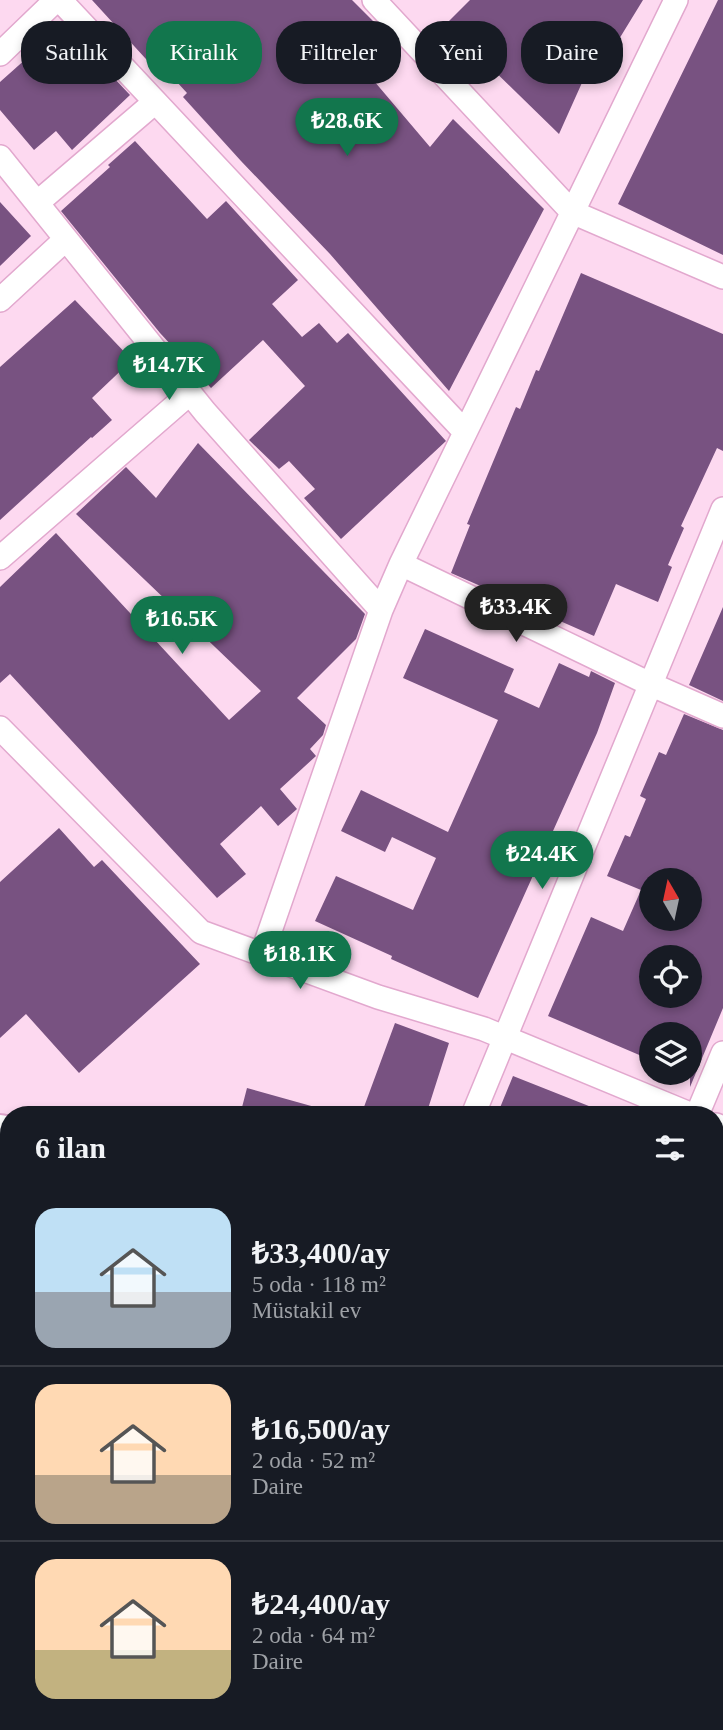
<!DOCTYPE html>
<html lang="tr">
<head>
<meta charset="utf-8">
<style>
  :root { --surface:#171b24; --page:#242831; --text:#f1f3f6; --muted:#9ea1a6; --line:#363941; --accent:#12764d }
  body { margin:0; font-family:"Times New Roman",serif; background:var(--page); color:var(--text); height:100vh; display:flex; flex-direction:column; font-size:26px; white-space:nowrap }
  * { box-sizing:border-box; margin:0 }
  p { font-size:23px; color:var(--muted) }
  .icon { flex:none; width:38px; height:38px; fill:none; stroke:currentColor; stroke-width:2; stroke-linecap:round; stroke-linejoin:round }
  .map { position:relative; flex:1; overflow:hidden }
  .panel { position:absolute; left:0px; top:1106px; width:724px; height:625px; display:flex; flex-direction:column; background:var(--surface); border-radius:28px 28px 0 0; box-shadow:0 4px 10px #0003 }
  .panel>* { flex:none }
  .banner { position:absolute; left:21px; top:21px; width:682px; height:63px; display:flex; gap:14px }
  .needle { width:46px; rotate:351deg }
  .buttons { position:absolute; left:639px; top:868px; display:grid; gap:14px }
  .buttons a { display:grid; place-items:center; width:63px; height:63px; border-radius:50%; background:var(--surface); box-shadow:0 4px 10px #0003; font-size:35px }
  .price { position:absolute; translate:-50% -60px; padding:0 16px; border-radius:24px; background:var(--accent); color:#fff; font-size:23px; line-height:46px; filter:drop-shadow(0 2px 4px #0008) }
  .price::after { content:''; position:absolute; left:50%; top:42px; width:21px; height:16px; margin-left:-10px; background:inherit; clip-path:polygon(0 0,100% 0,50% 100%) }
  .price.selected { background:#222; color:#fff }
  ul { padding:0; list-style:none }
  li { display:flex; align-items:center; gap:21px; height:175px; padding:0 35px }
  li+li { border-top:2px solid var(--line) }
  li span { display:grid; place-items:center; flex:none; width:196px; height:140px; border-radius:21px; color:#555 }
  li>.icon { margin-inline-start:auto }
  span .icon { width:84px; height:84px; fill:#fffc; stroke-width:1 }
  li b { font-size:30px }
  h2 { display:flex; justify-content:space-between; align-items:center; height:84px; padding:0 35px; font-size:30px }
  .pill { padding:0 24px; border-radius:28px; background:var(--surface); box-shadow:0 4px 10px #0003; font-size:24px; line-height:63px }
  .pill.selected { background:var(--accent); color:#fff }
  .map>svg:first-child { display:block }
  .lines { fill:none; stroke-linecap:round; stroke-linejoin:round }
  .stream { stroke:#3dbddf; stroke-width:7 }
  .building { fill:#785281; fill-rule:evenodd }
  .minor-casing { stroke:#e2a8ce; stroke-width:26 }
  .trunk-casing { stroke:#e2a8ce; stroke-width:42 }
  .path { stroke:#8f7385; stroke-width:4.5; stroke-dasharray:3.5 5; stroke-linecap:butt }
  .minor { stroke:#fff; stroke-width:23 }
  .trunk { stroke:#fff; stroke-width:38 }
</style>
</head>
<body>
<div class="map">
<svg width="723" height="1730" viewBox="0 0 723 1730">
  <rect width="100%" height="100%" fill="#fdd9f0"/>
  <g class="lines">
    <path class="stream" d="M0,1372L9,1374
      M716,1568L723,1569"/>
  </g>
  <path class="building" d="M92,0H352L381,29L352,55L430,147L453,119L544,209L449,391L330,254L241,161L183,97L187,93L165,69L156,70Z
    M470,0H643L594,80L585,76L559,134L484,61L448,22Z
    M718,0H723V255L618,204Z
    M64,25L130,95L72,150L56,131L34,150L0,110V82Z
    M135,141L207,219L226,201L298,280L272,304L302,337L319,323L337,343L348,333L446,441L341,539L304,498L315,489L289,461L279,469L249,440L305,386L263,340L211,388L160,333L61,211L110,167L108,165Z
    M0,202L31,236L0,266Z
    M581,273L723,334V451L717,448L681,526L684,528L668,565L672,567L658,602L616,584L594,636L451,573L470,525L467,524L516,407L520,409L536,370L539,371Z
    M75,300L132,360L92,398L112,420L92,438L91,437L0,520V367Z
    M198,443L365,614L356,639L297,698L326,725L323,735L310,749L316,756L280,789L297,809L278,826L261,806L220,844L246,874L217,898L10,674L0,683V587L56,533L229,720L261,691L76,514L126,467L156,498Z
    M723,607V701L689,685Z
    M425,629L514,669L504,692L539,708L559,663L589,677L591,671L615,683L597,733L478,998L391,959L392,956L315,921L336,876L413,910L436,858L392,837L385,852L341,831L361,790L448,832L498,720L403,678Z
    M684,714L723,730V1008L690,1087V1034H651V1060L548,1016L591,917L623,931L641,890L607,876L625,835L630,837L646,799L640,796L659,752L666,755ZM651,880H690V919H651ZM651,957H690V996H651Z
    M59,828L94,867L102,860L200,964L79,1073L26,1014L0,1038V882Z
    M395,1023L449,1043L426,1115H361Z
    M513,1076L609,1114V1115H497Z
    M247,1088L322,1109V1115H240Z"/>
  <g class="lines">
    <g class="minor-casing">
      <path id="minor" d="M60,0L465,432
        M374,0L572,212L723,277
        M0,54L56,0
        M0,157L205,412L381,610
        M37,203L155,102
        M0,300L66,239
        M0,558L190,393
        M401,564L650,684L723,716
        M0,728L201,932L378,997L484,1029L692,1115
        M262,954L381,610L401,564L676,0
        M473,1115L723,509
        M697,1115L723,1053
        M716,1125L723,1128"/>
    </g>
    <g class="trunk-casing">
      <path id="trunk" d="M0,1134L9,1136
        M0,1191L9,1193
        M716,1325L723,1327
        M716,1384L723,1386"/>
    </g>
    <path class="path" d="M0,1477L9,1480
      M716,1709L723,1711"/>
    <use href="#minor" class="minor"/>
    <use href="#trunk" class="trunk"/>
  </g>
</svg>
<div class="buttons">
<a><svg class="needle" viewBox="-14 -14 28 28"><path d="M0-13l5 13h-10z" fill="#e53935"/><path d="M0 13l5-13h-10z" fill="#9ea1a6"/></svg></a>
<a><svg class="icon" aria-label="locate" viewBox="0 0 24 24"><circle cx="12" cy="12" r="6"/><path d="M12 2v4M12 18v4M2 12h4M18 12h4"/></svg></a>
<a><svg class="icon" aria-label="layers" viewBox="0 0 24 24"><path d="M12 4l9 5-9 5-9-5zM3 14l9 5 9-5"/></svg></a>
</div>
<b class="price" style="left:347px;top:158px">₺28.6K</b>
<b class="price" style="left:169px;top:402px">₺14.7K</b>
<b class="price selected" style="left:516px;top:644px">₺33.4K</b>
<b class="price" style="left:182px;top:656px">₺16.5K</b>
<b class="price" style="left:542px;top:891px">₺24.4K</b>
<b class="price" style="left:300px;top:991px">₺18.1K</b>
<div class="banner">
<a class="pill">Satılık</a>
<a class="pill selected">Kiralık</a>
<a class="pill">Filtreler</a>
<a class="pill">Yeni</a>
<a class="pill">Daire</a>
</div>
<section class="panel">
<h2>6 ilan<svg class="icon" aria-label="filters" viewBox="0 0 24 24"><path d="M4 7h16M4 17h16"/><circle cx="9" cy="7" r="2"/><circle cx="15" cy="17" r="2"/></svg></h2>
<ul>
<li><span style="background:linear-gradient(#bfe0f5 60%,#9aa5b1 0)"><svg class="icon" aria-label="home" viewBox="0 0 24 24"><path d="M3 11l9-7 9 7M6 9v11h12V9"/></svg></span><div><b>₺33,400/ay</b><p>5 oda · 118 m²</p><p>Müstakil ev</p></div></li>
<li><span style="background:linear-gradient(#ffd9b3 65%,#b9a48a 0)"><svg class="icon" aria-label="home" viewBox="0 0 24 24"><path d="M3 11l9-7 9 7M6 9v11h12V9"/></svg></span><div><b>₺16,500/ay</b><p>2 oda · 52 m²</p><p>Daire</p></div></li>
<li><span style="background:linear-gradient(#ffd9b3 65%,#c2b280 0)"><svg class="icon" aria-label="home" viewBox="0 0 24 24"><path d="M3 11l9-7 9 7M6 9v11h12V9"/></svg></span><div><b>₺24,400/ay</b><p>2 oda · 64 m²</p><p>Daire</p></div></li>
</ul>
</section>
</div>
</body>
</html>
